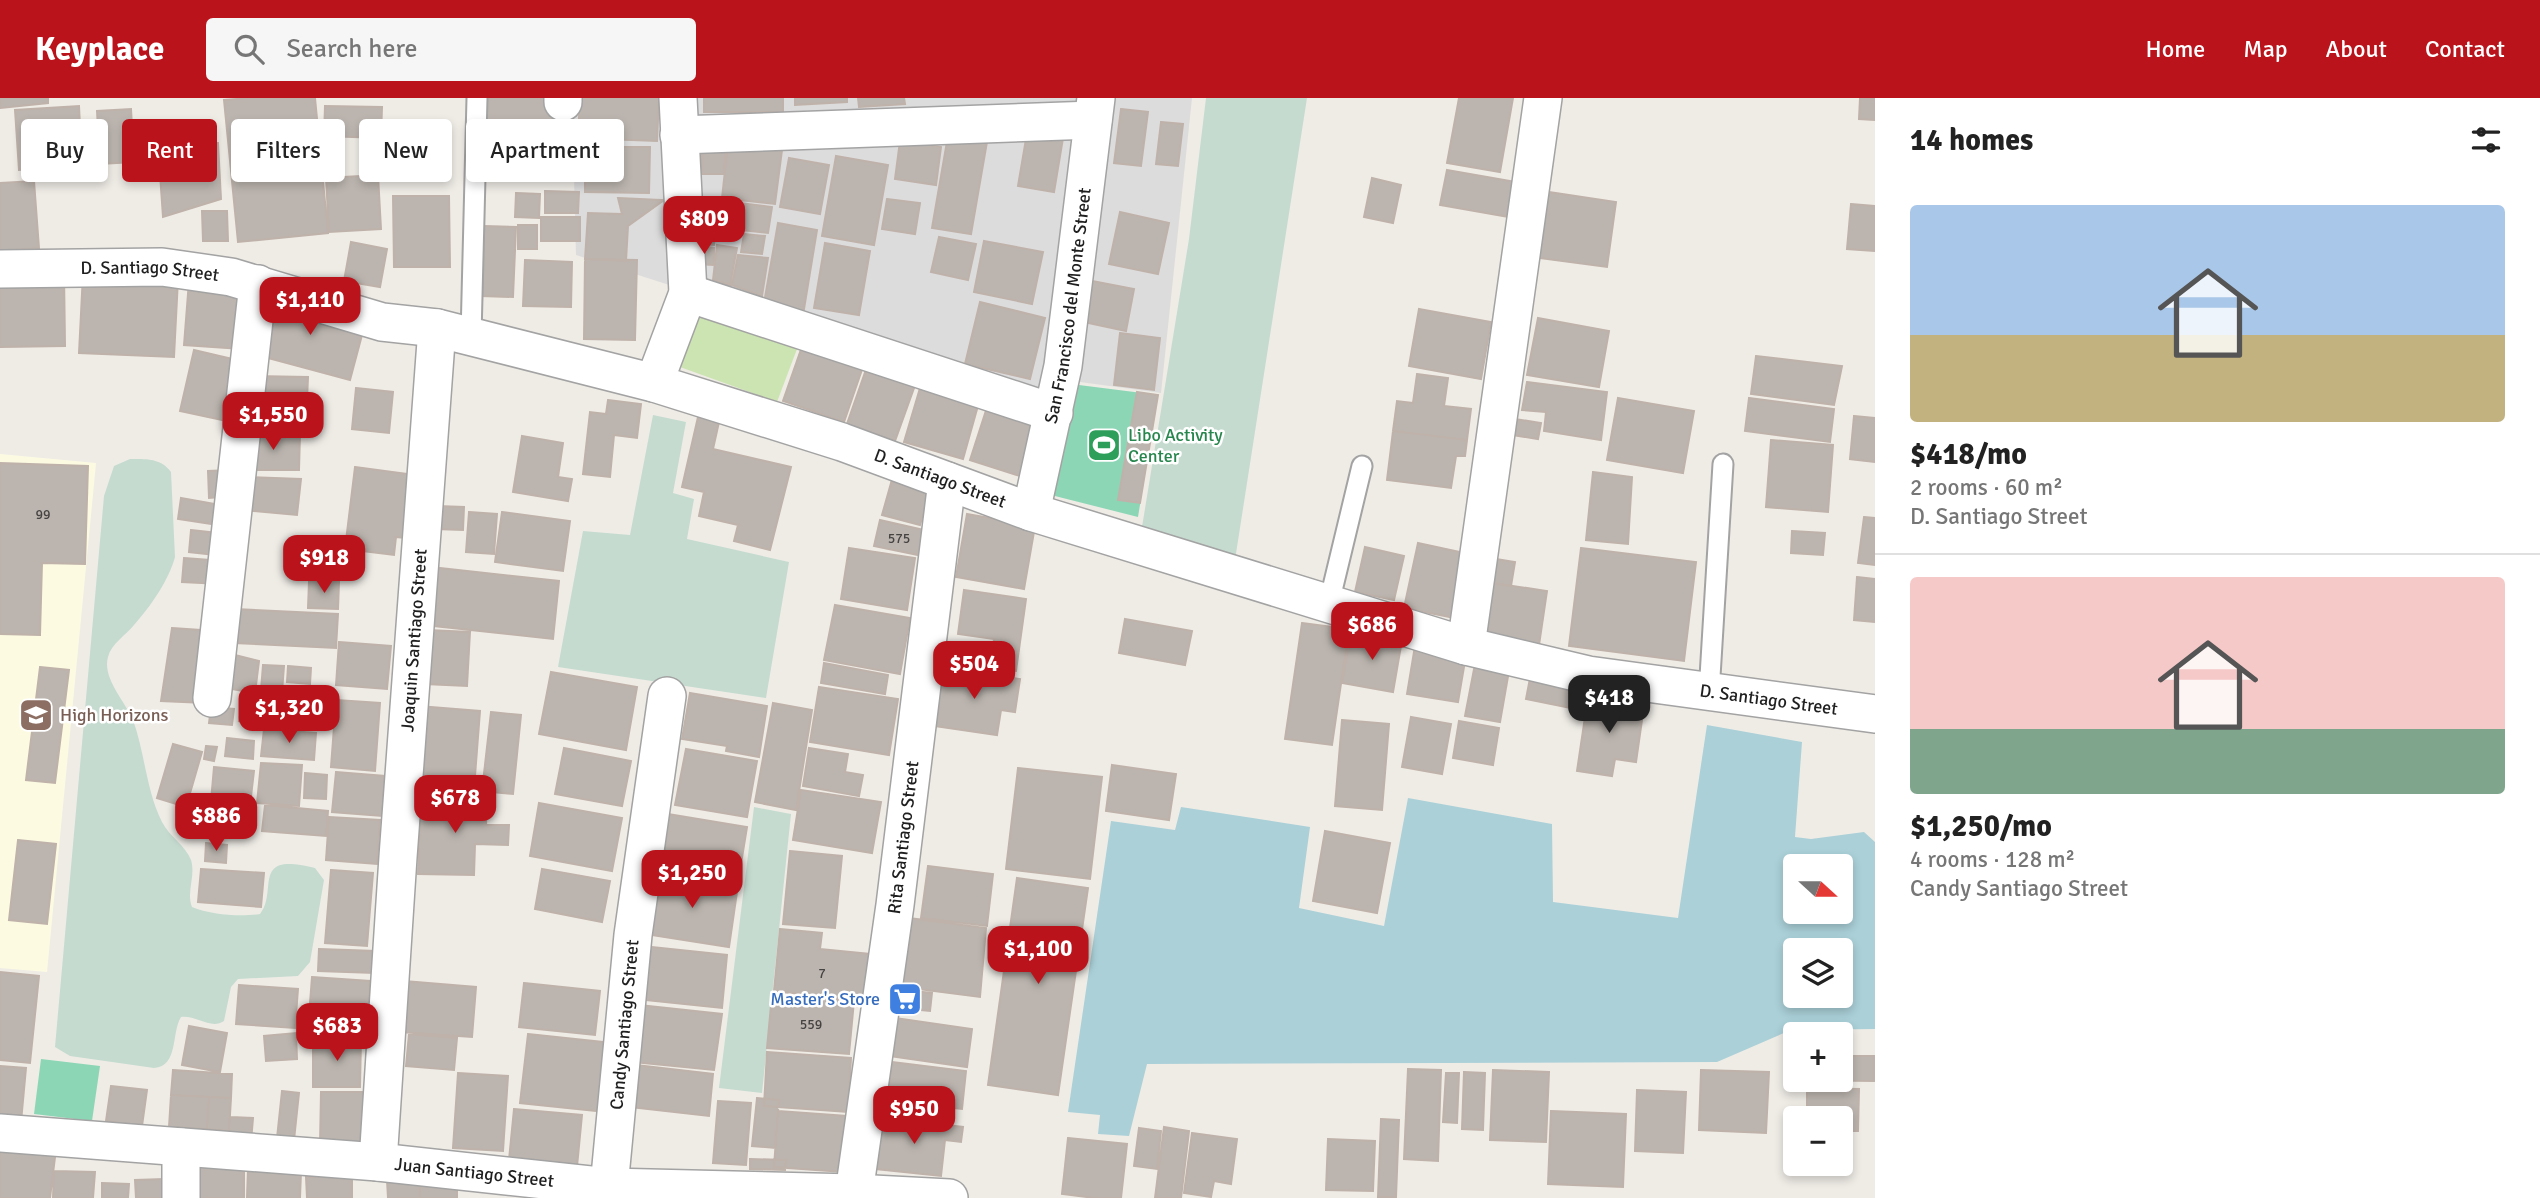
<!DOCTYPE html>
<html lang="en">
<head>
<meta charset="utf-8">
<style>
  :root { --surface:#fff; --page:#f6f6f6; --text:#222; --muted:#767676; --line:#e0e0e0; --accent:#bb131b }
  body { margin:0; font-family:Signika,sans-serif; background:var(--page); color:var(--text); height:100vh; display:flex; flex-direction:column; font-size:26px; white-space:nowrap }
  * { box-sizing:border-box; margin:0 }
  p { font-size:23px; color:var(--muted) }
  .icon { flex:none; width:38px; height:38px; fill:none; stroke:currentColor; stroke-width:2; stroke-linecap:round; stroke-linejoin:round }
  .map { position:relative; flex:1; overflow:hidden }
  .details { display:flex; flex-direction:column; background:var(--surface); width:665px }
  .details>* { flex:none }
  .guide { position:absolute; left:21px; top:21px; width:665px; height:63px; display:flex; gap:14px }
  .needle { width:46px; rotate:111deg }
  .controls { position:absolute; left:1783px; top:756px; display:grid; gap:14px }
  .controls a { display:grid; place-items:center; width:70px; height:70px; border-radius:7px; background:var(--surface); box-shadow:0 4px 10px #0003; font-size:35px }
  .price { position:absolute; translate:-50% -60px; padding:0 16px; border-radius:14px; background:var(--accent); color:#fff; font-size:23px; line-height:46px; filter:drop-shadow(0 2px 4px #0008) }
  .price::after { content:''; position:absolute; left:50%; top:42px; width:21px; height:16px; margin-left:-10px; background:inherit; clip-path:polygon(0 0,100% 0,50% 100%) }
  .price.current { background:#222; color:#fff }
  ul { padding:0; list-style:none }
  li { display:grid; align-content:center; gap:14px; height:371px; padding:0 35px }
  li+li { border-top:2px solid var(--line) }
  li span { display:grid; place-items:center; height:217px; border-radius:7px; color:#555 }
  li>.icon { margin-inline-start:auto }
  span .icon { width:126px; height:126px; fill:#fffc; stroke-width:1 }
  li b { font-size:30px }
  h2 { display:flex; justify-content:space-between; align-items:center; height:84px; padding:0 35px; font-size:30px }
  .tag { padding:0 24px; border-radius:7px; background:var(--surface); box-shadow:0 4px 10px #0003; font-size:24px; line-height:63px }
  .tag.current { background:var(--accent); color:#fff }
  header { display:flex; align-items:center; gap:42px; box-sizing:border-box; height:98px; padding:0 35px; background:var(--accent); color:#fff }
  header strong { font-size:33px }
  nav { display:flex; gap:38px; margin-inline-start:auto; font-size:24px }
  .search { width:490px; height:63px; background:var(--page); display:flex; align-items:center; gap:18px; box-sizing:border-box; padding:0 24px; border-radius:7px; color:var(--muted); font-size:26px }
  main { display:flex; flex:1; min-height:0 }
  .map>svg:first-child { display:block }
  .residential { fill:#dddcdc }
  .education { fill:#fcfbe2 }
  .grass { fill:#cce4b1 }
  .wetland { fill:#c5dbd0 }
  .pitch { fill:#8cd6b6 }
  .water { fill:#abd0d8; fill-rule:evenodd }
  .building { fill:#bcb5af; stroke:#bfb2aa; stroke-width:2 }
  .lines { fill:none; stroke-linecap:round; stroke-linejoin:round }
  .lane-casing { stroke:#a3a3a3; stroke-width:23 }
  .street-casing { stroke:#a3a3a3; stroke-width:40 }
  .lane { stroke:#fff; stroke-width:19 }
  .street { stroke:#fff; stroke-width:37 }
  .labels { text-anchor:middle; stroke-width:5; stroke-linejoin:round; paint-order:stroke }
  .number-label { font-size:14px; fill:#464443 }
  .street-label { font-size:18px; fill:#1f1f1f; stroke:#fff }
  .leisure-label { font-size:18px; fill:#27864d; stroke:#fff; text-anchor:start }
  .education-label { font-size:18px; fill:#785e54; stroke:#fff; text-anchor:start }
  .shop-label { font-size:18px; fill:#366cbe; stroke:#fff; text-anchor:end }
</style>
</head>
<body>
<header>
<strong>Keyplace</strong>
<div class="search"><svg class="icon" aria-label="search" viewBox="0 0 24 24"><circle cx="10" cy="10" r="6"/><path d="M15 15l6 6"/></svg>Search here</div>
<nav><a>Home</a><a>Map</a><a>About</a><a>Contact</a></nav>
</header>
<main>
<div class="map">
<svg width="1875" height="1100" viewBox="0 0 1875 1100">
  <rect width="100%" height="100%" fill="#efece6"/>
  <path class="residential" d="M572,0H1192L1161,295L1058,281L1046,308L576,157Z"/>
  <path class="education" d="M0,356L96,365L47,874L0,870Z"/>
  <path class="grass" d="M702,208L800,243L777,304L680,269Z"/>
  <path class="wetland" d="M1206,0H1307L1235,462L1142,429L1189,141Z
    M653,317L686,324L673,395L694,401L687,441L789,464L766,600L558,569L583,433L630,437Z
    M130,361C146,361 161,360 171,374L175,459C169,482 150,509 134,527C126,537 111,546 108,559C102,580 125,603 133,622C145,655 146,692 162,724C169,738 186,748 191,762C196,778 186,794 192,809C211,817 241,819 260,816C279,793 249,753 315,770L324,782L310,864L298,878L238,881L231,889L224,923C211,932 196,917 181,919C171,935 179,968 154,970L70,958L55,949L104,398L114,368Z
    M754,709L791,716L762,995L719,990Z"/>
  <path class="pitch" d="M1071,286L1158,297L1138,419L1047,396Z
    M41,961L100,968L92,1023L34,1016Z"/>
  <path class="water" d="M1707,627L1802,644L1795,739L1811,741L1864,734L1875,744V931L1791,932L1717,964L1147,966L1129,1038L1098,1036L1100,1017L1068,1014L1111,723L1175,732L1181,709L1310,729L1299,810L1384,828L1408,700L1552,726L1553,804L1678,820ZM1796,768H1841V814H1796ZM1796,852H1841V898H1796Z"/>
  <path class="building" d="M0,0H48V5L0,10Z
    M249,0H315L328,135L238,144L224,2Z
    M482,0H554L555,38L482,40Z
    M580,0H659L657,43L578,40Z
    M704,0H783V14H704Z
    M795,0H847V4L795,7Z
    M858,0H904L905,6L859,9Z
    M1459,0H1513L1500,74L1447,65Z
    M1860,0H1875V22L1859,21Z
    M79,8L82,68L19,72L15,12Z
    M325,8L382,9L381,40L324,38Z
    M131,11L134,64L100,66L97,13Z
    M1121,11L1148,14L1141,68L1114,65Z
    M1161,24L1183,26L1178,68L1156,66Z
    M949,32L988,38L971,136L932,130Z
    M1027,35L1063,40L1054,94L1018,88Z
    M900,43L941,49L936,87L895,81Z
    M218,45L221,101L163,119L158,47Z
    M728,45L782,52L775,106L722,100Z
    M585,49H650L649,95L585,94Z
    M702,50L725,51L724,76H702Z
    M836,58L888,67L874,147L822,138Z
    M789,60L829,67L820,116L780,109Z
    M1447,72L1516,84L1509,119L1440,107Z
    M378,77L381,131L329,134L326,80Z
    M1372,80L1401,87L1393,125L1364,119Z
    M34,83L39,150L0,153V85Z
    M545,93L579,94L578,115H545Z
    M1549,94L1616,104L1607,169L1539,160Z
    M516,95L540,96L539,120L515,119Z
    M393,98H449L450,169H394Z
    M618,100L664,102L628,128L626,163L585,161L588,115L622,116Z
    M699,100L772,109L768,135L697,127Z
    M887,101L920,105L915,136L882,131Z
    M1851,106L1875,108V153L1847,151Z
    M202,113H227L228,143H203Z
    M1120,114L1169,125L1158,176L1109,166Z
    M541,119H580V143H541Z
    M778,125L817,132L803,217L763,211Z
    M518,127H537V151H518Z
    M484,128L516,129L513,199L481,198Z
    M698,131H715L714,147L697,146Z
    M744,136L765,138L762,156L741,154Z
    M939,139L976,146L968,182L931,174Z
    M984,143L1043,154L1032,206L974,194Z
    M351,144L387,151L380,189L344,183Z
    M825,145L870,153L859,217L814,210Z
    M717,147L737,150L730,187L713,182Z
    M695,148L714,150V167L695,166Z
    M738,157L768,160L762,198L732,187Z
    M585,161L637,162L635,242L584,241Z
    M525,162L572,164L571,209L523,208Z
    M64,175L65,248L0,249V177Z
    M83,176L178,181L174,259L79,255Z
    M1087,182L1134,191L1126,233L1079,223Z
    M189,183L246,188L241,251L184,247Z
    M269,197L366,222L350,282L253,256Z
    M980,204L1045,220L1030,281L965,266Z
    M1419,211L1491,224L1481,281L1409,268Z
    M1538,220L1609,233L1599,289L1527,277Z
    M1120,235L1160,240L1154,292L1114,287Z
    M805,240L866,260L844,324L783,303Z
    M194,252L241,263L227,323L180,313Z
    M1756,258L1842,268L1834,307L1751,296Z
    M869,263L918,279L895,343L847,326Z
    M1417,276L1448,280L1444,308L1471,311L1467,342L1393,333L1397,303L1413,305Z
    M251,278L308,279L306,325L250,323Z
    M923,280L981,297L963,361L904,344Z
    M1527,284L1607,294L1601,342L1544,333L1546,314L1522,312Z
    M356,290L393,294L389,335L352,331Z
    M1137,294L1158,297L1140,405L1118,402Z
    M991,297L1049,316L1029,381L970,362Z
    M1618,300L1694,313L1683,375L1607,362Z
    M1749,300L1834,311L1830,344L1745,333Z
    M608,302L641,306L637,340L614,337L610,379L583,376L590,314L606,316Z
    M1854,318L1875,320V364L1850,361Z
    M698,319L719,324L713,351L791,369L770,452L734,443L738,427L699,418L704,394L682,389Z
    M1515,321L1541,325L1538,341L1512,337Z
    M1393,333L1467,342L1465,358H1456L1451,390L1387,382Z
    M247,335L300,336L299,372H247Z
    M522,338L563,345L558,379L572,381L568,403L513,394Z
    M1771,342L1833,347L1828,414L1766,409Z
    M0,365L88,368L85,466L42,465L40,537L0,536Z
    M355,369L423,378L414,441L396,439L394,457L345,451Z
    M231,372L233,398L209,400L208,373Z
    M1593,374L1632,379L1628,446L1586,442Z
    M893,378L931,389L920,427L882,417Z
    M244,379L301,381L297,417L243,412Z
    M181,400L215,406L212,426L178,421Z
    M437,408L464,409L463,432L435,431Z
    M469,414L497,416L494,456L466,454Z
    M502,414L570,423L563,473L495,464Z
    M967,416L1035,428L1024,491L956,479Z
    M1864,419L1875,420V467L1858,465Z
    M880,422L924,432L918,457L874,448Z
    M191,432L226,436L224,458L189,454Z
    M1792,433L1825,435L1823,457L1791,455Z
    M1418,445L1469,456L1455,520L1404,510Z
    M291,446L342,449L340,479L289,476Z
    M1365,449L1404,458L1394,502L1355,494Z
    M849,450L915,460L907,512L841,501Z
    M1581,450L1696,464L1684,563L1569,548Z
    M184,460L223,463L221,486L182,484Z
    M1490,460L1515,464L1511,488L1486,484Z
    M431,469L559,483L553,541L425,527Z
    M1857,479L1875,481V524L1854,522Z
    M309,483L339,484L338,511L308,510Z
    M1486,484L1547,493L1539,547L1478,538Z
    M964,492L1026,501L1016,573L990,570L994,541L958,536Z
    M835,507L910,520L900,576L824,562Z
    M235,511L338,516L336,550L234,545Z
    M1125,521L1192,533L1185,567L1119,555Z
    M1302,525L1349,531L1332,647L1285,641Z
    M172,530L215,533L205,605L161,603Z
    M428,532L470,534L467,588L425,586Z
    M1351,534L1402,542L1393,594L1342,585Z
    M339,544L391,548L387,591L336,587Z
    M1415,548L1466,557L1458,604L1407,596Z
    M227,555L259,563L255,595L220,589Z
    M1476,561L1510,567L1500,624L1465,618Z
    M824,565L888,577L885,596L821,585Z
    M263,567L284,568L282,594L261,592Z
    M288,568L311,570L310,586L287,584Z
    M40,569L69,572L55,685L26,682Z
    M942,570L1020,581L1015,614L1001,612L997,637L934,628Z
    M1532,570L1577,578L1571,610L1526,601Z
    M551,574L637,589L626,652L539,636Z
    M308,588L319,589L317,604L306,602Z
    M819,589L898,601L889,657L810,644Z
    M690,595L767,608L759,659L726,653L727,648L682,641Z
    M1588,599L1644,608L1636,664L1615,661L1612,678L1577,673Z
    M336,602L380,605L375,673L331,669Z
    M773,605L812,612L796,712L755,704Z
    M242,607L261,610L259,625L239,623Z
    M418,608L480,613L474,691L412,686Z
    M211,609L234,611L232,627L209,625Z
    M285,610L301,613L298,627L283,625Z
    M318,611L331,614L328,629L315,626Z
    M491,614L521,617L513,696L482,693Z
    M1411,619L1451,626L1442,676L1402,669Z
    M1342,622L1389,626L1382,712L1335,708Z
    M1459,623L1499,630L1493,667L1453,660Z
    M264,631L316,635L314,662L261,658Z
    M227,640L254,643L253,661L225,658Z
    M173,646L202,654L186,709L157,700Z
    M206,648L217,649L214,663L204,661Z
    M564,650L631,663L622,708L555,696Z
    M809,650L848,656L845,674L863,677L859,698L803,688Z
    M686,651L757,663L747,719L675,707Z
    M261,665L302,667L299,708L257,705Z
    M1112,667L1176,676L1169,722L1106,713Z
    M214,669L254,673L250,707L211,703Z
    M1018,670L1102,679L1090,781L1006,771Z
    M336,674L385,678L382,718L332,714Z
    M305,675L327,677L326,701L304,700Z
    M801,692L881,704L872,755L793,742Z
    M421,700L487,702L486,727H509L508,747L475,746L474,777L418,776Z
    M539,705L622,720L612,773L530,758Z
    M265,707L328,713L326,738L262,733Z
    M668,716L747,729L739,778L659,765Z
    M329,719L380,722L377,766L326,762Z
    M1325,733L1390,745L1377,815L1313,803Z
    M18,742L56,746L47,826L9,822Z
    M206,745L227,747L226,765L205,763Z
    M790,753L842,758L835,830L783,826Z
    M928,768L993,776L987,828L921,820Z
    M201,771L264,775L261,809L198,804Z
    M542,771L610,783L602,824L535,811Z
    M331,772L373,775L367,848L325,845Z
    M656,774L738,787L729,849L645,836Z
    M1017,780L1088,790L1058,997L988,987Z
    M909,820L986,830L980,899L902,889Z
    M780,831L822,835L820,851L870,856L866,903L774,893Z
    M642,848L727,857L722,910L637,901Z
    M319,851L376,853L375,875L318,873Z
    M0,874L39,878L30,965L0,962Z
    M312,879L370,883L368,909L310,905Z
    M404,883L476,889L472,939L400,934Z
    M524,885L600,893L595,937L519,929Z
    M239,887L298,891L295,930L236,926Z
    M902,892L932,895L930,913L900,910Z
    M772,897L854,903L849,956L767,950Z
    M639,907L722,916L714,972L634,964Z
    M314,909L365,913L363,938L312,934Z
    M895,920L972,931L967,969L889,958Z
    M189,928L227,935L220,974L182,967Z
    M296,935L297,961L266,963L264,938Z
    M409,936L457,940L454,972L406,968Z
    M528,936L612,945L605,1014L520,1005Z
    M313,941H361L360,989H313Z
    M767,954L851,960L848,1014L764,1008Z
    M1793,958H1796V982H1841V958H1874V983L1792,982Z
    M892,964L966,973L962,1011L888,1003Z
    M636,967L713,976L709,1018L631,1009Z
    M0,968L26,970L21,1024L0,1022Z
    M1408,971L1441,972L1438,1063L1404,1061Z
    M173,972L232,976L231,1000L171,997Z
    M1493,972L1549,974L1546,1044L1490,1042Z
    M1701,972L1769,974L1766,1035L1699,1032Z
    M1464,974L1485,975L1483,1032L1462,1031Z
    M458,975L508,978L503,1053L453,1050Z
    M1446,975H1459L1457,1025L1443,1024Z
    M111,988L147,992L142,1028L106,1023Z
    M1807,990L1859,991L1858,1033H1841V1020H1807Z
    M1637,992L1686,994L1683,1055L1635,1053Z
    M282,993L299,995L294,1042L277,1040Z
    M321,994H364V1048L320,1047Z
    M171,997L209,999L207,1031L169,1029Z
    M209,999L231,1000L229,1033L207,1031Z
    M757,1000L779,1002L775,1050L752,1048Z
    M718,1003L751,1005L746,1067L713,1065Z
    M514,1011L582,1017L576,1079L508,1072Z
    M778,1013L847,1018L843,1074L774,1069Z
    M1551,1013L1626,1016L1623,1089L1548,1086Z
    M230,1019L253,1020L251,1044L228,1043Z
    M882,1020L963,1029L961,1044L945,1042L941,1078L876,1071Z
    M1381,1021L1399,1022L1396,1099H1378Z
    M1164,1029L1189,1033L1181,1100H1155Z
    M1139,1030L1161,1033L1157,1071L1134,1068Z
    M1192,1035L1237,1041L1231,1086L1214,1083L1211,1099L1184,1095Z
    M1068,1040L1127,1046L1121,1100H1095L1062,1096Z
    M1328,1041L1375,1043L1373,1093L1326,1092Z
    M0,1046L56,1051L50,1100H0Z
    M750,1061L786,1062L785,1072L750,1071Z
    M194,1065L244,1067V1100H195Z
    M248,1071L301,1074L300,1100H247Z
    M54,1073L95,1074L93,1100H53Z
    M352,1078V1100H307L306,1079Z
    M164,1081V1100H136L135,1082Z
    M420,1081V1100H388L387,1082Z
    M420,1081L457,1090V1100H420Z
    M102,1085L129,1086L128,1100H102Z"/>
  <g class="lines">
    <g class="lane-casing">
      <path id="lane" d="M471,238L477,0
        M1329,505L1362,368
        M1709,595L1723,366"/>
    </g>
    <g class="street-casing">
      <g id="street">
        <path d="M563,4V0"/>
        <path d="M679,37L1093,22"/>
        <path id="s1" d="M0,171L162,169L231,179L382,224L437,230L654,285L842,344L1031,414L1466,548L1588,577L1875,616"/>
        <path d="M688,195L1054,315"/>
        <path d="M654,285L688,195L678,0"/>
        <path id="s2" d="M1031,414L1063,268L1096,0"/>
        <path d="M1466,548L1543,0"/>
        <path d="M212,600L258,186"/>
        <path id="s3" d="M0,1035L378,1064L609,1089L854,1095L949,1100"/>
        <path d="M181,1049V1100"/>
        <path id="s4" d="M378,1064L398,759L437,230"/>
        <path id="s5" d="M609,1089L633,837L667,598"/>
        <path id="s6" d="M854,1095L895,807L947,383"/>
      </g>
    </g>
    <use href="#lane" class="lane"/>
    <use href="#street" class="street"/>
  </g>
  <defs>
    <g id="stadium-square" transform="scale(1.75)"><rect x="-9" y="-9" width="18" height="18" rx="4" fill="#2e9e5b" stroke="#fff"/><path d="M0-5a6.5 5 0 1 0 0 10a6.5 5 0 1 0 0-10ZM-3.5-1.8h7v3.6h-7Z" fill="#fff"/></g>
    <g id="school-square" transform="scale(1.75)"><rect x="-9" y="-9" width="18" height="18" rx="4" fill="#8d6e63" stroke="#fff"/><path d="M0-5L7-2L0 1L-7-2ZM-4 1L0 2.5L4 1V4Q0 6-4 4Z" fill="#fff"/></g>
    <g id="supermarket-square" transform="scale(1.75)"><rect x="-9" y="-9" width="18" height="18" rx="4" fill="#3f7fe0" stroke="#fff"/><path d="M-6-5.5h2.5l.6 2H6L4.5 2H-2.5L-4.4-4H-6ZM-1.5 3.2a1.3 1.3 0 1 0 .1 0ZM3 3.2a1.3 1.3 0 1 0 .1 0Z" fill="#fff"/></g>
  </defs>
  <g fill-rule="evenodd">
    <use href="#stadium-square" x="1104" y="347"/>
    <use href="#school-square" x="36" y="617"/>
    <use href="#supermarket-square" x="905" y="901"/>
  </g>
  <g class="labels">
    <g class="number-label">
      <text x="43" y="421">99</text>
      <text x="899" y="445">575</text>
      <text x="822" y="880">7</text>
      <text x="811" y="931">559</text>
    </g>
    <g class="street-label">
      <text dy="6" stroke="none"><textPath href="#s1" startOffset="150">D. Santiago Street</textPath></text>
      <text dy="6" stroke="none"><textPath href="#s2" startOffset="210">San Francisco del Monte Street</textPath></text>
      <text dy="6" stroke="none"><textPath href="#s1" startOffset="970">D. Santiago Street</textPath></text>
      <text dy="6" stroke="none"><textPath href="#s4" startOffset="523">Joaquin Santiago Street</textPath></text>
      <text dy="6" stroke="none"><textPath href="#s1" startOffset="1830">D. Santiago Street</textPath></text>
      <text dy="6" stroke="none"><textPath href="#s6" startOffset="359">Rita Santiago Street</textPath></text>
      <text dy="6" stroke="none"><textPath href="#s5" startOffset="163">Candy Santiago Street</textPath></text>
      <text dy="6" stroke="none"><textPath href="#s3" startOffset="476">Juan Santiago Street</textPath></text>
    </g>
    <g class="leisure-label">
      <text x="1128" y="343">Libo Activity<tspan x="1128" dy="21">Center</tspan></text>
    </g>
    <g class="education-label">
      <text x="60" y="623">High Horizons</text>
    </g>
    <g class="shop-label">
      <text x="880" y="907">Master's Store</text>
    </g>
  </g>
</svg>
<div class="controls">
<a><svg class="needle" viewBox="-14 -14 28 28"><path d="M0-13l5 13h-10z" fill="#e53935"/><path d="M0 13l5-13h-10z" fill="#767676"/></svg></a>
<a><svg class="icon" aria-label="layers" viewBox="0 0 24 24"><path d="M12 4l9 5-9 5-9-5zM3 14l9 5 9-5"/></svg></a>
<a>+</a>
<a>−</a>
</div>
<b class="price" style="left:704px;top:158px">$809</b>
<b class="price" style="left:310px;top:239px">$1,110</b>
<b class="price" style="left:273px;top:354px">$1,550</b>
<b class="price" style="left:324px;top:497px">$918</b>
<b class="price" style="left:1372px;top:564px">$686</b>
<b class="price" style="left:974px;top:603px">$504</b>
<b class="price current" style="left:1609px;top:637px">$418</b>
<b class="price" style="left:289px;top:647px">$1,320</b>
<b class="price" style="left:455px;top:737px">$678</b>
<b class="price" style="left:216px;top:755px">$886</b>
<b class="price" style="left:692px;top:812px">$1,250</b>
<b class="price" style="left:1038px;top:888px">$1,100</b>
<b class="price" style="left:337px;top:965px">$683</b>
<b class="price" style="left:914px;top:1048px">$950</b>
<div class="guide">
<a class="tag">Buy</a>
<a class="tag current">Rent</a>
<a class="tag">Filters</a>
<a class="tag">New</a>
<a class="tag">Apartment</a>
</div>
</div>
<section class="details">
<h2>14 homes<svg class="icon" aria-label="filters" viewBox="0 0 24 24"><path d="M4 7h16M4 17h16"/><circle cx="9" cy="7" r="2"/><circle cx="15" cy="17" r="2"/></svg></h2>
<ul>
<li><span style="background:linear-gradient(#a9c7e8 60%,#c2b280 0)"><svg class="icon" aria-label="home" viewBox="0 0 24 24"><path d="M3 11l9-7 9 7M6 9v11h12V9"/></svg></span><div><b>$418/mo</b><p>2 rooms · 60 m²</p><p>D. Santiago Street</p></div></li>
<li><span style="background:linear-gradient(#f6c9c9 70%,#7fa58c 0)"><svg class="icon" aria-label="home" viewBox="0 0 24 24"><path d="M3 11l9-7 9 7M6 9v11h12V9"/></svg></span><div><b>$1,250/mo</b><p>4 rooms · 128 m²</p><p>Candy Santiago Street</p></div></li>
</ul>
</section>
</main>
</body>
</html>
